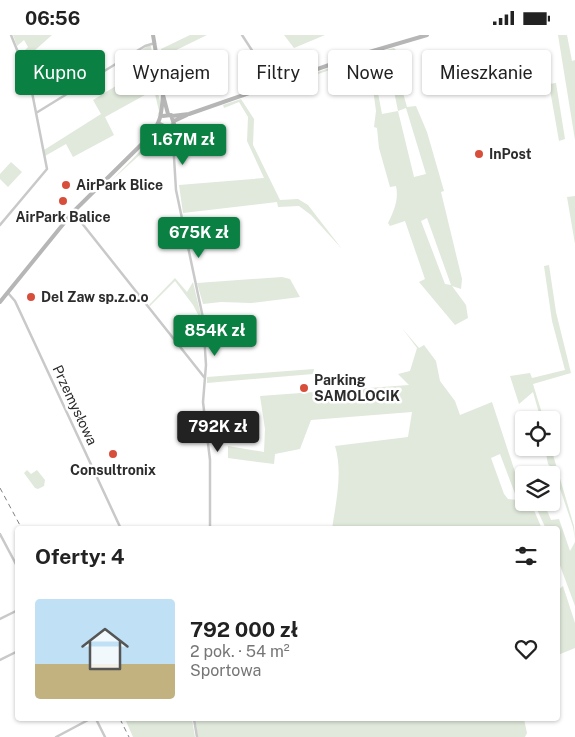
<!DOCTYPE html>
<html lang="pl">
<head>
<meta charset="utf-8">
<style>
  :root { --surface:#fff; --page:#f6f6f6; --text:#222; --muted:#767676; --accent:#0b8043 }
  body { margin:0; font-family:"Public Sans",sans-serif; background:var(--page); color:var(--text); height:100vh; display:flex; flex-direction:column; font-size:19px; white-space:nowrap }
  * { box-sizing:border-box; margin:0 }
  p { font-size:16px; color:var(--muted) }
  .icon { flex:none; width:28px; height:28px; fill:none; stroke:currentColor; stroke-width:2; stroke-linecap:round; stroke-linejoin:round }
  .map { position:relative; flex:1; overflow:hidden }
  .sheet { position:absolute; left:15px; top:491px; width:545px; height:195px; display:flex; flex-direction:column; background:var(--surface); border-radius:5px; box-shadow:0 1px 4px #0004 }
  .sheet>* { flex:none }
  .guide { position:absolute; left:15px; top:15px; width:545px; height:45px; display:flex; gap:10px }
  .controls { position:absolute; left:515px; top:376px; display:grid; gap:10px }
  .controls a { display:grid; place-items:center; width:45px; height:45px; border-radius:5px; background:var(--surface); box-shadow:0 1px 4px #0004; font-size:25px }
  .price { position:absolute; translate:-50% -42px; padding:0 11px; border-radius:5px; background:var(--accent); color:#fff; font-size:16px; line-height:32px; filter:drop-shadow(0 1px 2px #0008) }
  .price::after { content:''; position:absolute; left:50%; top:30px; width:15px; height:11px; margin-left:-8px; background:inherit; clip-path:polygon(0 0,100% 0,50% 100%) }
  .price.active { background:#222; color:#fff }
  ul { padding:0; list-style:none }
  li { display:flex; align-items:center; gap:15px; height:125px; padding:0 20px }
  li span { display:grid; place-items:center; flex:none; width:140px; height:100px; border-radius:5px; color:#555 }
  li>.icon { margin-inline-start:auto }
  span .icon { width:60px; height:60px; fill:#fffc; stroke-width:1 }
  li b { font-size:21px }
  h2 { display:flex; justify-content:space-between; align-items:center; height:60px; padding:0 20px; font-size:21px }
  .chip { padding:0 18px; border-radius:5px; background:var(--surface); box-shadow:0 1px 4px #0004; font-size:18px; line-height:45px }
  .chip.active { background:var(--accent); color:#fff }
  .status { display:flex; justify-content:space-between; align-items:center; height:35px; padding:0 25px; background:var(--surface); direction:ltr }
  .status svg { height:14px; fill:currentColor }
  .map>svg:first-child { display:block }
  .green { fill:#e0e9db; fill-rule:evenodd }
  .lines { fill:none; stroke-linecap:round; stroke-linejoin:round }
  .street { stroke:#c9c9c9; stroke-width:2.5 }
  .secondary { stroke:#b6b6b6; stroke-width:4 }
  .rail { stroke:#818181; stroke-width:1; stroke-dasharray:5 4; stroke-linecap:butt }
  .poi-dot { fill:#d74e3b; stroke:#fff; stroke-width:2 }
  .labels { text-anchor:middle; stroke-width:5; stroke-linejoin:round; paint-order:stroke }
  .poi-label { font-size:14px; font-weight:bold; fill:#2c2c2c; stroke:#fff; text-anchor:start }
  .street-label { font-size:14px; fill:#2c2c2c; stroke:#fff }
</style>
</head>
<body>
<div class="status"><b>06:56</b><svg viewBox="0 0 49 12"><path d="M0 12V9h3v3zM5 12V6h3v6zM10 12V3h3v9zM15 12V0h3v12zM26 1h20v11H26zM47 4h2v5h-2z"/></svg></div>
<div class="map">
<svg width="575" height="702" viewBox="0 0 575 702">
  <rect width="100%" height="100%" fill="#fff"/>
  <path class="green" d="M13,0H52L24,25L21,19L28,12L24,5L17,11Z
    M190,0H207L162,22L161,14Z
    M284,0H325L294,13Z
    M558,0H567L572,26L575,25V105Z
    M148,11H151L157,54L160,66L161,75L157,82L159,76L154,55L105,82L114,100L73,122L66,109L45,121L44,115L101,79L93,65L124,46L116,31Z
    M394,13L397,16L392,19L407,72L416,71L427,97L444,156L441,157L462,244L461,254L452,251L466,270L468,283L455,290L419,247L425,244L405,186L390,191L388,188C394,176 399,164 396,151L390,152L379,113L377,93L374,92L376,76L369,24L370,20L380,18L374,37L382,79L398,76L394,56L381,58L377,37L382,26L383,16ZM406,73L426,139L414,142L398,76ZM427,183L451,250L445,249L421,186Z
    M358,23V25L304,44L283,56L282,59L281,50Z
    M556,48L565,104L559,106L549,49Z
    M241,64L254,84L253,110L280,165L298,164L308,170L342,214L311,180L299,171L278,172L277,167L183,178L179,150L264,143L247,106L248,82L239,67L224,73L223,70Z
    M164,96L168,100L164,98L112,145L154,102Z
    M11,127L22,137L8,152L0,144V139Z
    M575,161V209L567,162Z
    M549,230L556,277L571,338L533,349L544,385H541L533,357L519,369L510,341L530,338L532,343L565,335L552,286L544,231Z
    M282,242L290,244L300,262L251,268L221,267L203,269L197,248Z
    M175,243L187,257L193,247L203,289L193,270L175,246L150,271L149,270Z
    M402,293L419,313L424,310L436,326L440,346L455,366L460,380L492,367L518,446L524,454V468H531L542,494H332C336,467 343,437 335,411L408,402L412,377L311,385L300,414L275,419L274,429L228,423V411L264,417L265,394L260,361L409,350L398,339L410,336L417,313ZM500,419L517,464V465L508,464L504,459L491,423Z
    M314,334L313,339L207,348V342Z
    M545,413H551L574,491L575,505L573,492L554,436L548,429Z
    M27,435L31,439L37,435L45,445L44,451L38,454L35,453L24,438Z
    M534,468H544L551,485L559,484L570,516L575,507V571L558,525V494H546Z
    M563,551L575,588V613L558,620V555Z
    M125,684H192L195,702H133Z
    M195,684H524L527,698L525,702H198Z"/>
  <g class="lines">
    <path class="street" d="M242,0L274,49
      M36,78L145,11L155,8
      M173,91V104
      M168,93L173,106L176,155L203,283L206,330L203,367L210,425V494
      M73,177L204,342
      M0,190L47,134L30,47L11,0
      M8,258L15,266L121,494
      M0,499L18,533
      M0,584L18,575
      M0,625L18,616
      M96,684L105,702
      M194,684L197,702
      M56,702L90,684"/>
    <path class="secondary" d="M153,0L163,60L168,79
      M172,81L189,79L349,23L427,0
      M174,86L187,80
      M160,89L168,93L174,89L171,80L163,81
      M152,100L164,93
      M0,267L73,177L150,101C162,84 161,80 163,60"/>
    <path class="rail" d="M0,453L22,494
      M120,684L129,702"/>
  </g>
  <g class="poi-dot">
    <circle cx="479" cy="119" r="5"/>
    <circle cx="66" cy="150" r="5"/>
    <circle cx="63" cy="166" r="5"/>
    <circle cx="31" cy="262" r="5"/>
    <circle cx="304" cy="353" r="5"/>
    <circle cx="113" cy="419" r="5"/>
  </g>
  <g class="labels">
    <g class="poi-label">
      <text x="489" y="124">InPost</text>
      <text x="76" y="155">AirPark Blice</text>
      <text x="63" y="187" text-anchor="middle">AirPark Balice</text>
      <text x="41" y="267">Del Zaw sp.z.o.o</text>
      <text x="314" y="350">Parking<tspan x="314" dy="16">SAMOLOCIK</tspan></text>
      <text x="113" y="440" text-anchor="middle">Consultronix</text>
    </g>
    <g class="street-label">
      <text transform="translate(75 370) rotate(65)" y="5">Przemysłowa</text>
    </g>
  </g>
</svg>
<div class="controls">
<a><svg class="icon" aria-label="locate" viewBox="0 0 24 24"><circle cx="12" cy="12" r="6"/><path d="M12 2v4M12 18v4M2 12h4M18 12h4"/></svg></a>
<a><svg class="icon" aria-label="layers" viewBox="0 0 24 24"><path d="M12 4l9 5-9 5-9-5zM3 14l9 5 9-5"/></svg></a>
</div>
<b class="price" style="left:183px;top:131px">1.67M zł</b>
<b class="price" style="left:199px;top:224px">675K zł</b>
<b class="price" style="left:215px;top:322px">854K zł</b>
<b class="price active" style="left:218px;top:418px">792K zł</b>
<div class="guide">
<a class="chip active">Kupno</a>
<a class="chip">Wynajem</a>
<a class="chip">Filtry</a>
<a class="chip">Nowe</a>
<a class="chip">Mieszkanie</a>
</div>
<section class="sheet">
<h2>Oferty: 4<svg class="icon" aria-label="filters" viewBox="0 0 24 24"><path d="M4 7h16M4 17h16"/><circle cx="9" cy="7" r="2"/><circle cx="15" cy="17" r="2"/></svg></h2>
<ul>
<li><span style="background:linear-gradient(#bfe0f5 65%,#c2b280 0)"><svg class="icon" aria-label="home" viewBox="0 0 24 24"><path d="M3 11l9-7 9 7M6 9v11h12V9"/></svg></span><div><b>792 000 zł</b><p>2 pok. · 54 m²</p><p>Sportowa</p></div><svg class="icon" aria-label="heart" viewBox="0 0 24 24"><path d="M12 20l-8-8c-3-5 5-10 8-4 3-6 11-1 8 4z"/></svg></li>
</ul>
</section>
</div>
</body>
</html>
